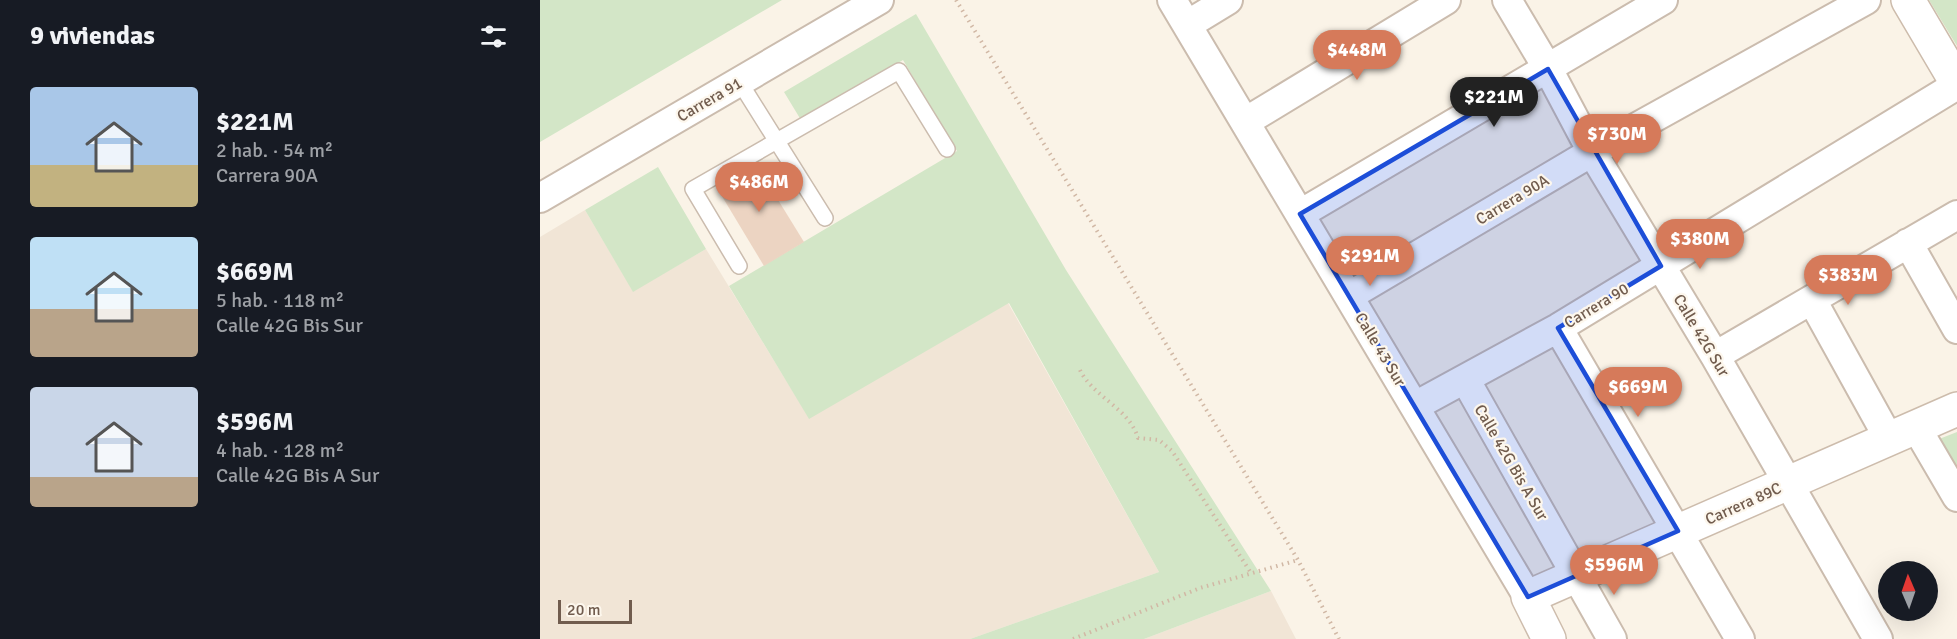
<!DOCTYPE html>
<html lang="es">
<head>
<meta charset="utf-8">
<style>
  :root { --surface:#171b24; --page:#242831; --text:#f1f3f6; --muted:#9ea1a6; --accent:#d67a5a }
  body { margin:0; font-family:Signika,sans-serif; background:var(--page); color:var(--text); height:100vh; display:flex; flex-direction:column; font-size:22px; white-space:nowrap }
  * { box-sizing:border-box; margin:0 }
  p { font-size:20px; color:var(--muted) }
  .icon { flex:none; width:33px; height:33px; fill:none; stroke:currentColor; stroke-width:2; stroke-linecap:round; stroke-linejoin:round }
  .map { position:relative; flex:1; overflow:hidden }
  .details { display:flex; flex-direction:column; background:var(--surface); width:540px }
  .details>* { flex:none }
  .needle { width:39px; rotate:358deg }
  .fabs { position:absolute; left:1338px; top:561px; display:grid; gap:12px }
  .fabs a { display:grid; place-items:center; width:60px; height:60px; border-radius:50%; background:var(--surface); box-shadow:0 6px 24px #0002; font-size:30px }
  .scale { position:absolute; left:18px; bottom:15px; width:74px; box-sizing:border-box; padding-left:6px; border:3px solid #715c4e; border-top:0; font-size:16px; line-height:21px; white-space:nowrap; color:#715c4e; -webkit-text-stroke:4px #fdf7ed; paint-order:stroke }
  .price { position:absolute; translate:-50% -51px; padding:0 14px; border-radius:21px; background:var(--accent); color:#fff; font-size:20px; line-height:39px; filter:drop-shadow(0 2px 3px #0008) }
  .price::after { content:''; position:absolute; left:50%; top:36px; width:18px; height:14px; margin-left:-9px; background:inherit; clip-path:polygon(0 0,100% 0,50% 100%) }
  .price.active { background:#222; color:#fff }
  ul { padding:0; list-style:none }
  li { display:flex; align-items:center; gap:18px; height:150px; padding:0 30px }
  li span { display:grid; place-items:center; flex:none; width:168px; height:120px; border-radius:6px; color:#555 }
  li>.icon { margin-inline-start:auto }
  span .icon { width:72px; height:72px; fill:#fffc; stroke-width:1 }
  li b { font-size:26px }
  h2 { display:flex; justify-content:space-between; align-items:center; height:72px; padding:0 30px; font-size:26px }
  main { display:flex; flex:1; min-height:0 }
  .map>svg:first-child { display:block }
  .residential { fill:#f1e5d6 }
  .green { fill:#d3e6c7 }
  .building { fill:#ecd4c2 }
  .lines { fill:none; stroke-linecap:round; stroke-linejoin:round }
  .lane-casing { stroke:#cbbcae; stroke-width:18 }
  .street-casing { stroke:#cbbcae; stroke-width:32 }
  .secondary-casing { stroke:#cdbcac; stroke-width:36 }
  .path { stroke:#d1b8a5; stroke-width:4; stroke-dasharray:1.5 4.5; stroke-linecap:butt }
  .lane { stroke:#fff; stroke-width:15 }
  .street { stroke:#fff; stroke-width:28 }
  .secondary { stroke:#fff; stroke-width:33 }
  .marked { fill:#1d4ed8; fill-opacity:0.2; stroke:#1d4ed8; stroke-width:4.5; stroke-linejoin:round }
  .labels { text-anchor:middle; stroke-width:4.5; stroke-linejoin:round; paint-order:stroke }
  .street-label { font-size:16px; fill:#715c4e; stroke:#fdf7ed }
</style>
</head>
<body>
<main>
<section class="details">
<h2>9 viviendas<svg class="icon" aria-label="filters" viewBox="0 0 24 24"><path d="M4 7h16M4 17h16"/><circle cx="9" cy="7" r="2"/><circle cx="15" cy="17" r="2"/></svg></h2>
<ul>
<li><span style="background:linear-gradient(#a9c7e8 65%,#c2b280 0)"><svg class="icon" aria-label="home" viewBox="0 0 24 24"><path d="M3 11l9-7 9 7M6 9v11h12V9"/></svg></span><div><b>$221M</b><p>2 hab. · 54 m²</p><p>Carrera 90A</p></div></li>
<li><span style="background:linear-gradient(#bfe0f5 60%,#b9a48a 0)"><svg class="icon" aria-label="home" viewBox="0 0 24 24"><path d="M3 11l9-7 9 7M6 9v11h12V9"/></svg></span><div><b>$669M</b><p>5 hab. · 118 m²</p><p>Calle 42G Bis Sur</p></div></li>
<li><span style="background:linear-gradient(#c9d6e8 75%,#b9a48a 0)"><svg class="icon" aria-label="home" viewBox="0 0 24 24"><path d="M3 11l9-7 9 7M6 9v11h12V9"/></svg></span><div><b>$596M</b><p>4 hab. · 128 m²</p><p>Calle 42G Bis A Sur</p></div></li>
</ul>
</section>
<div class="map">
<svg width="1417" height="639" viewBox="0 0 1417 639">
  <rect width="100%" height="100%" fill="#faf3e7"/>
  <path class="residential" d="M45,210L93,291L166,249L269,418L468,303L619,572L430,639H0V237Z
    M731,591L756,639H604Z"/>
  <path class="green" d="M0,0H242L0,142Z
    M1389,0H1417V46Z
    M376,14L526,270L731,591L604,639H430L619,572L469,303L269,419L189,286L417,151L363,60L261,120L244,92Z
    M118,167L166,249L93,292L45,210Z
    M1417,432V481L1394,441Z"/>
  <path class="building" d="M213,159L264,242L224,266L174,183Z"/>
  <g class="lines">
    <g class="lane-casing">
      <path id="lane" d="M199,81L285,218
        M199,266L153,189L359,71L407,149"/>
    </g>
    <g class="street-casing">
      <path id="street" d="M632,0L988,597
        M967,0L1008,69L1052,152L1175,356L1338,639
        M647,25L688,0
        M705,122L906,0
        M0,198L339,0
        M760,214L1123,0
        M1368,243L1417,329
        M809,296L1052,152L1326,0
        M1272,300L1349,439
        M1018,328L1200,639
        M1175,356L1417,215
        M925,379L1072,639
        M875,406L1018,328L1417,85
        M1376,427L1417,497"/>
    </g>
    <g class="secondary-casing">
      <path id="secondary" d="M1368,0L1417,83
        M1009,639L988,597L1417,409"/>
    </g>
    <path class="path" d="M416,0L758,560L799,639
      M540,370C553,397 589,408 598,438L619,440L632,451L711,573
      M533,639L660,588L758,560"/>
    <use href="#lane" class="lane"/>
    <use href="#street" class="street"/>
    <use href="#secondary" class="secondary"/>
  </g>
  <path class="marked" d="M1008,69L1121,266L1018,328L1138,531L988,597L760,214Z"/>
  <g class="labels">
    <g class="street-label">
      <text transform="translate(169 99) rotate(-30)" y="6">Carrera 91</text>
      <text transform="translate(972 199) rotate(-31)" y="6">Carrera 90A</text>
      <text transform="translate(1056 305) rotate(-31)" y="6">Carrera 90</text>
      <text transform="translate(1162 335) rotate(59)" y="6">Calle 42G Sur</text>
      <text transform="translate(841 349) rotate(59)" y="6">Calle 43 Sur</text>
      <text transform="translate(972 462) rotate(60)" y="6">Calle 42G Bis A Sur</text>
      <text transform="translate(1203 503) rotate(-24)" y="6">Carrera 89C</text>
    </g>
  </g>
</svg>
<div class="fabs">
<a><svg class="needle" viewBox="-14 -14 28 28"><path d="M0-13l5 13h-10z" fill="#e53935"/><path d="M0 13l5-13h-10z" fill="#9ea1a6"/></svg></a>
</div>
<div class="scale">20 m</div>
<b class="price" style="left:817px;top:81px">$448M</b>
<b class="price active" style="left:954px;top:128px">$221M</b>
<b class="price" style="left:1077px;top:165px">$730M</b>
<b class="price" style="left:219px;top:213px">$486M</b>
<b class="price" style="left:1160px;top:270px">$380M</b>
<b class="price" style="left:830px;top:287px">$291M</b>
<b class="price" style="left:1308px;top:306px">$383M</b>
<b class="price" style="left:1098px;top:418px">$669M</b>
<b class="price" style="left:1074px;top:596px">$596M</b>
</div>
</main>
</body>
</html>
